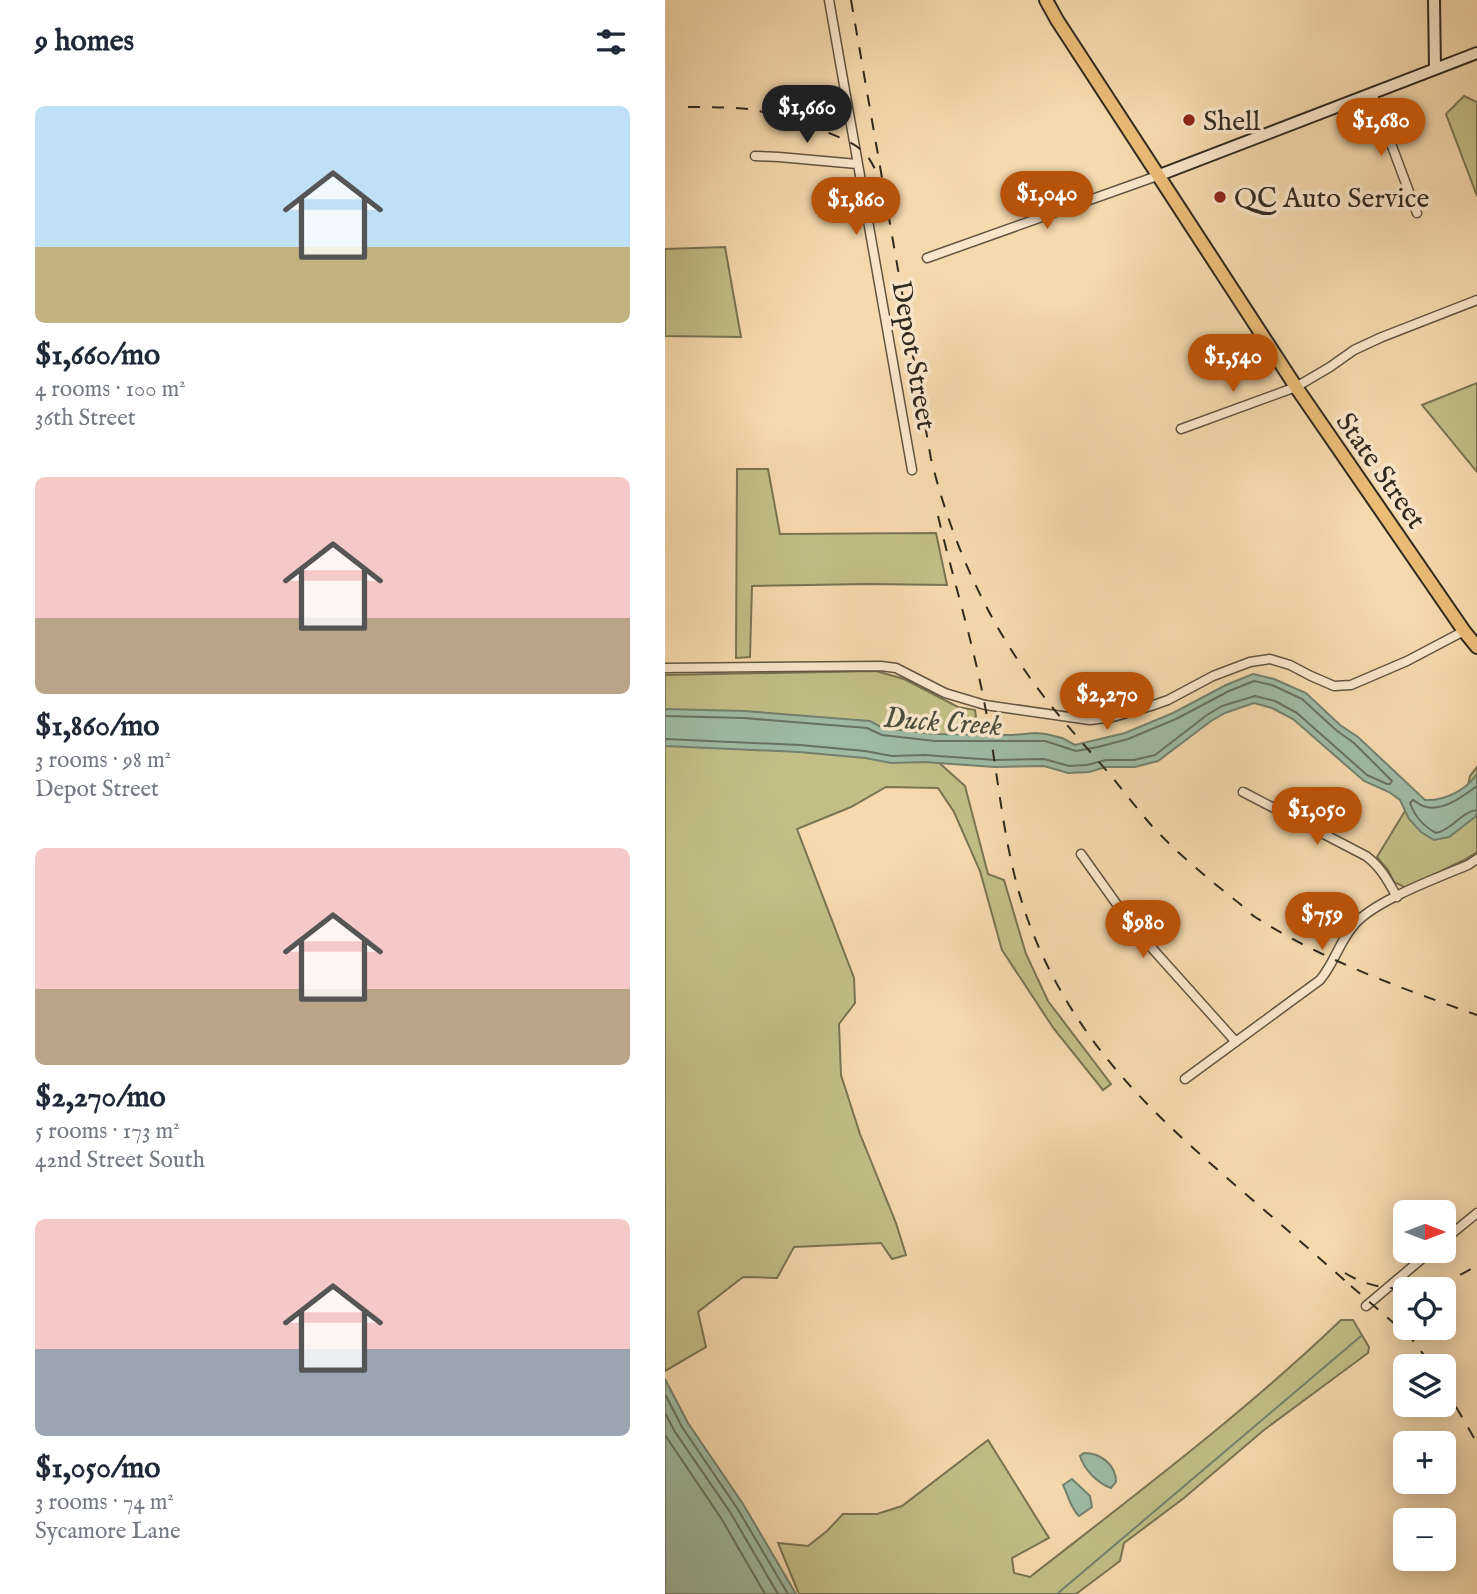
<!DOCTYPE html>
<html lang="en">
<head>
<meta charset="utf-8">
<style>
  :root { --surface:#fff; --page:#f2f2f3; --text:#1f2937; --muted:#747a83; --accent:#b45309 }
  body { margin:0; font-family:"IM FELL English",serif; background:var(--page); color:var(--text); height:100vh; display:flex; flex-direction:column; font-size:26px; white-space:nowrap }
  * { box-sizing:border-box; margin:0 }
  p { font-size:23px; color:var(--muted) }
  .icon { flex:none; width:38px; height:38px; fill:none; stroke:currentColor; stroke-width:2; stroke-linecap:round; stroke-linejoin:round }
  .map { position:relative; flex:1; overflow:hidden }
  .panel { display:flex; flex-direction:column; background:var(--surface); width:665px }
  .panel>* { flex:none }
  .needle { width:46px; rotate:90deg }
  .buttons { position:absolute; left:728px; top:1200px; display:grid; gap:14px }
  .buttons a { display:grid; place-items:center; width:63px; height:63px; border-radius:10px; background:var(--surface); box-shadow:0 4px 18px #0003; font-size:35px }
  .price { position:absolute; translate:-50% -60px; padding:0 16px; border-radius:24px; background:var(--accent); color:#fff; font-size:23px; line-height:46px; filter:drop-shadow(0 2px 4px #0008) }
  .price::after { content:''; position:absolute; left:50%; top:42px; width:21px; height:16px; margin-left:-10px; background:inherit; clip-path:polygon(0 0,100% 0,50% 100%) }
  .price.selected { background:#222; color:#fff }
  ul { padding:0; list-style:none }
  li { display:grid; align-content:center; gap:14px; height:371px; padding:0 35px }
  li span { display:grid; place-items:center; height:217px; border-radius:10px; color:#555 }
  li>.icon { margin-inline-start:auto }
  span .icon { width:126px; height:126px; fill:#fffc; stroke-width:1 }
  li b { font-size:30px }
  h2 { display:flex; justify-content:space-between; align-items:center; height:84px; padding:0 35px; font-size:30px }
  main { display:flex; flex:1; min-height:0 }
  .map>svg:first-child { display:block }
  .green { fill:#c2be86; stroke:#797452; stroke-width:2 }
  .water { fill:#9ebba4; stroke:#72816f; stroke-width:2 }
  .lines { fill:none; stroke-linecap:round; stroke-linejoin:round }
  .shore { stroke:#677262; stroke-width:2 }
  .stream { stroke:#72816f; stroke-width:2 }
  .street-casing { stroke:#625542; stroke-width:11 }
  .secondary-casing { stroke:#30291f; stroke-width:14 }
  .primary-casing { stroke:#30291f; stroke-width:16 }
  .street { stroke:#f9e6ca; stroke-width:8 }
  .secondary { stroke:#f9e6ca; stroke-width:10 }
  .primary { stroke:#ebbc76; stroke-width:12 }
  .rail { stroke:#30291f; stroke-width:2; stroke-dasharray:12 12; stroke-linecap:butt }
  .poi-dot { fill:#8f2418; stroke:#f9e6ca; stroke-width:2.5 }
  .labels { text-anchor:middle; stroke-width:7; stroke-linejoin:round; paint-order:stroke }
  .poi-label { font-size:28px; fill:#30291f; stroke:#f9e6ca; text-anchor:start }
  .street-label { font-size:28px; fill:#30291f; stroke:#f9e6ca }
  .water-label { font-size:30px; font-style:italic; fill:#4c4e40; stroke:#f9e6ca }
</style>
</head>
<body>
<main>
<section class="panel">
<h2>9 homes<svg class="icon" aria-label="filters" viewBox="0 0 24 24"><path d="M4 7h16M4 17h16"/><circle cx="9" cy="7" r="2"/><circle cx="15" cy="17" r="2"/></svg></h2>
<ul>
<li><span style="background:linear-gradient(#bfe0f5 65%,#c2b280 0)"><svg class="icon" aria-label="home" viewBox="0 0 24 24"><path d="M3 11l9-7 9 7M6 9v11h12V9"/></svg></span><div><b>$1,660/mo</b><p>4 rooms · 100 m²</p><p>36th Street</p></div></li>
<li><span style="background:linear-gradient(#f6c9c9 65%,#b9a48a 0)"><svg class="icon" aria-label="home" viewBox="0 0 24 24"><path d="M3 11l9-7 9 7M6 9v11h12V9"/></svg></span><div><b>$1,860/mo</b><p>3 rooms · 98 m²</p><p>Depot Street</p></div></li>
<li><span style="background:linear-gradient(#f6c9c9 65%,#b9a48a 0)"><svg class="icon" aria-label="home" viewBox="0 0 24 24"><path d="M3 11l9-7 9 7M6 9v11h12V9"/></svg></span><div><b>$2,270/mo</b><p>5 rooms · 173 m²</p><p>42nd Street South</p></div></li>
<li><span style="background:linear-gradient(#f6c9c9 60%,#9aa5b1 0)"><svg class="icon" aria-label="home" viewBox="0 0 24 24"><path d="M3 11l9-7 9 7M6 9v11h12V9"/></svg></span><div><b>$1,050/mo</b><p>3 rooms · 74 m²</p><p>Sycamore Lane</p></div></li>
</ul>
</section>
<div class="map">
<svg width="812" height="1594" viewBox="0 0 812 1594">
  <rect width="100%" height="100%" fill="#f6d9ad"/>
  <filter id="stains"><feTurbulence type="fractalNoise" baseFrequency=".00286" numOctaves="4"/><feColorMatrix values="0 0 0 0 .2 0 0 0 0 .09 0 0 0 0 .02 0 0 0 .5 -.17"/></filter>
  <radialGradient id="worn" r=".72"><stop offset=".6" stop-color="#630" stop-opacity="0"/><stop offset="1" stop-color="#630" stop-opacity=".3"/></radialGradient>
  <path class="green" d="M799,96L812,102V196L781,114Z
    M60,247L76,337L0,336V249Z
    M812,383V472L757,405Z
    M72,469H103L115,534L271,533L282,585L203,584L87,586L85,657L71,658Z
    M211,671L239,679L293,707L310,710L317,758L139,752L271,760L300,786L323,874L339,880L361,954L383,1001L446,1084L438,1090L389,1029L337,950L315,871L289,812L273,788L221,787L186,807L132,829L189,978L190,1003L174,1024L176,1075L195,1134L231,1223L241,1255L227,1259L216,1243L129,1247L112,1278L78,1277L33,1312L41,1347L0,1371V675Z
    M812,767V852L797,861L741,888L729,882L723,870L712,857L743,806L798,809L805,776Z
    M676,1320H688L704,1347L703,1353L599,1430L519,1498L459,1543L455,1561L411,1594H134L113,1543L143,1546L162,1531L178,1514H212L237,1506L323,1440L384,1538L347,1558L349,1573L365,1577C471,1494 579,1413 676,1320Z"/>
  <path class="water" d="M588,674L609,679L641,693L675,725L693,737L760,800C780,801 801,790 812,774V813L810,817L784,837L769,840L756,832L744,819L735,800L724,792L699,781L628,719L607,708L589,703L560,713L546,721L493,761L470,767H441L424,772L403,773L379,766L330,767L259,762L226,763L200,758L134,752L0,746V709L79,711L205,721L218,728L271,734L347,735L370,733L381,734L397,738L410,745L460,733L508,713L561,685Z
    M0,1379L23,1423L78,1504L131,1594H0Z
    M419,1453C436,1453 451,1465 451,1482L446,1488C432,1483 419,1469 415,1456Z
    M407,1479L425,1496L427,1507L414,1516C406,1509 403,1495 398,1485Z"/>
  <g class="lines">
    <path class="shore" d="M0,716L79,718L202,728L217,735L270,741H380L411,751L433,747L463,739L511,719L564,691L589,681L607,685L637,699L671,730L689,743L727,781L725,784H722L702,775L632,713L610,701L590,696L557,706L542,715L490,755L469,760H441L422,765L404,766L379,759L330,760L259,755L227,756L200,751L135,745L0,739
      M812,786C798,796 777,813 758,806C755,805 752,802 748,800L745,803C750,817 758,826 771,833C787,830 796,812 812,810
      M0,1394L17,1427L72,1508L123,1594
      M0,1413L10,1432L65,1512L113,1594
      M0,1435L56,1518L100,1594"/>
    <path class="stream" d="M392,1594L696,1336"/>
    <g class="street-casing">
      <path id="street" d="M164,0L247,470
        M707,93L752,213
        M90,156L114,157L192,164
        M262,258L492,176
        M516,429L631,387L665,367L689,350L717,337L812,300
        M0,668L216,666L231,668L280,693L320,705L425,720L448,717L486,706L503,700L548,676L585,662L605,659L625,665L646,676L669,686L686,685L742,661L799,631
        M578,792L701,856C716,867 723,881 732,897
        M416,854L468,927L571,1042
        M520,1079L655,980C670,962 674,942 689,925C709,901 772,878 803,865L812,859
        M779,1240L812,1213
        M701,1306L766,1251"/>
    </g>
    <g class="secondary-casing">
      <path id="secondary" d="M769,0L770,69
        M492,176L812,53"/>
    </g>
    <g class="primary-casing">
      <path id="primary" d="M381,0L392,20L631,387L799,631L812,647"/>
    </g>
    <use href="#street" class="street"/>
    <use href="#secondary" class="secondary"/>
    <use href="#primary" class="primary"/>
    <path class="rail" d="M186,0L266,459C285,536 317,610 363,675C388,711 418,743 447,777C460,793 473,810 487,826C512,853 541,877 570,900C577,905 583,912 590,917C659,961 736,988 812,1015
      M23,107C43,107 63,107 83,109C105,112 180,135 195,149C203,155 207,163 211,171
      M273,516C288,579 308,642 320,706C333,770 337,837 356,899C367,936 384,972 404,1005C450,1080 511,1134 577,1191C616,1224 654,1258 693,1292
      M680,1273C720,1298 774,1291 812,1265
      M686,1286L746,1338L768,1367
      M779,1386L812,1443"/>
  </g>
  <g class="poi-dot">
    <circle cx="524" cy="120" r="7"/>
    <circle cx="555" cy="197" r="7"/>
  </g>
  <g class="labels">
    <g class="poi-label">
      <text x="538" y="130">Shell</text>
      <text x="569" y="207">QC Auto Service</text>
    </g>
    <g class="street-label">
      <text transform="translate(250 355) rotate(80)" y="10">Depot Street</text>
      <text transform="translate(717 470) rotate(55)" y="10">State Street</text>
    </g>
    <g class="water-label">
      <text transform="translate(278 721) rotate(4)" y="10">Duck Creek</text>
    </g>
  </g>
  <rect width="100%" height="100%" filter="url(#stains)"/>
  <rect width="100%" height="100%" fill="url(#worn)"/>
</svg>
<div class="buttons">
<a><svg class="needle" viewBox="-14 -14 28 28"><path d="M0-13l5 13h-10z" fill="#e53935"/><path d="M0 13l5-13h-10z" fill="#747a83"/></svg></a>
<a><svg class="icon" aria-label="locate" viewBox="0 0 24 24"><circle cx="12" cy="12" r="6"/><path d="M12 2v4M12 18v4M2 12h4M18 12h4"/></svg></a>
<a><svg class="icon" aria-label="layers" viewBox="0 0 24 24"><path d="M12 4l9 5-9 5-9-5zM3 14l9 5 9-5"/></svg></a>
<a>+</a>
<a>−</a>
</div>
<b class="price selected" style="left:142px;top:145px">$1,660</b>
<b class="price" style="left:716px;top:158px">$1,680</b>
<b class="price" style="left:382px;top:231px">$1,040</b>
<b class="price" style="left:191px;top:237px">$1,860</b>
<b class="price" style="left:568px;top:394px">$1,540</b>
<b class="price" style="left:442px;top:732px">$2,270</b>
<b class="price" style="left:652px;top:847px">$1,050</b>
<b class="price" style="left:657px;top:952px">$759</b>
<b class="price" style="left:478px;top:960px">$980</b>
</div>
</main>
</body>
</html>
